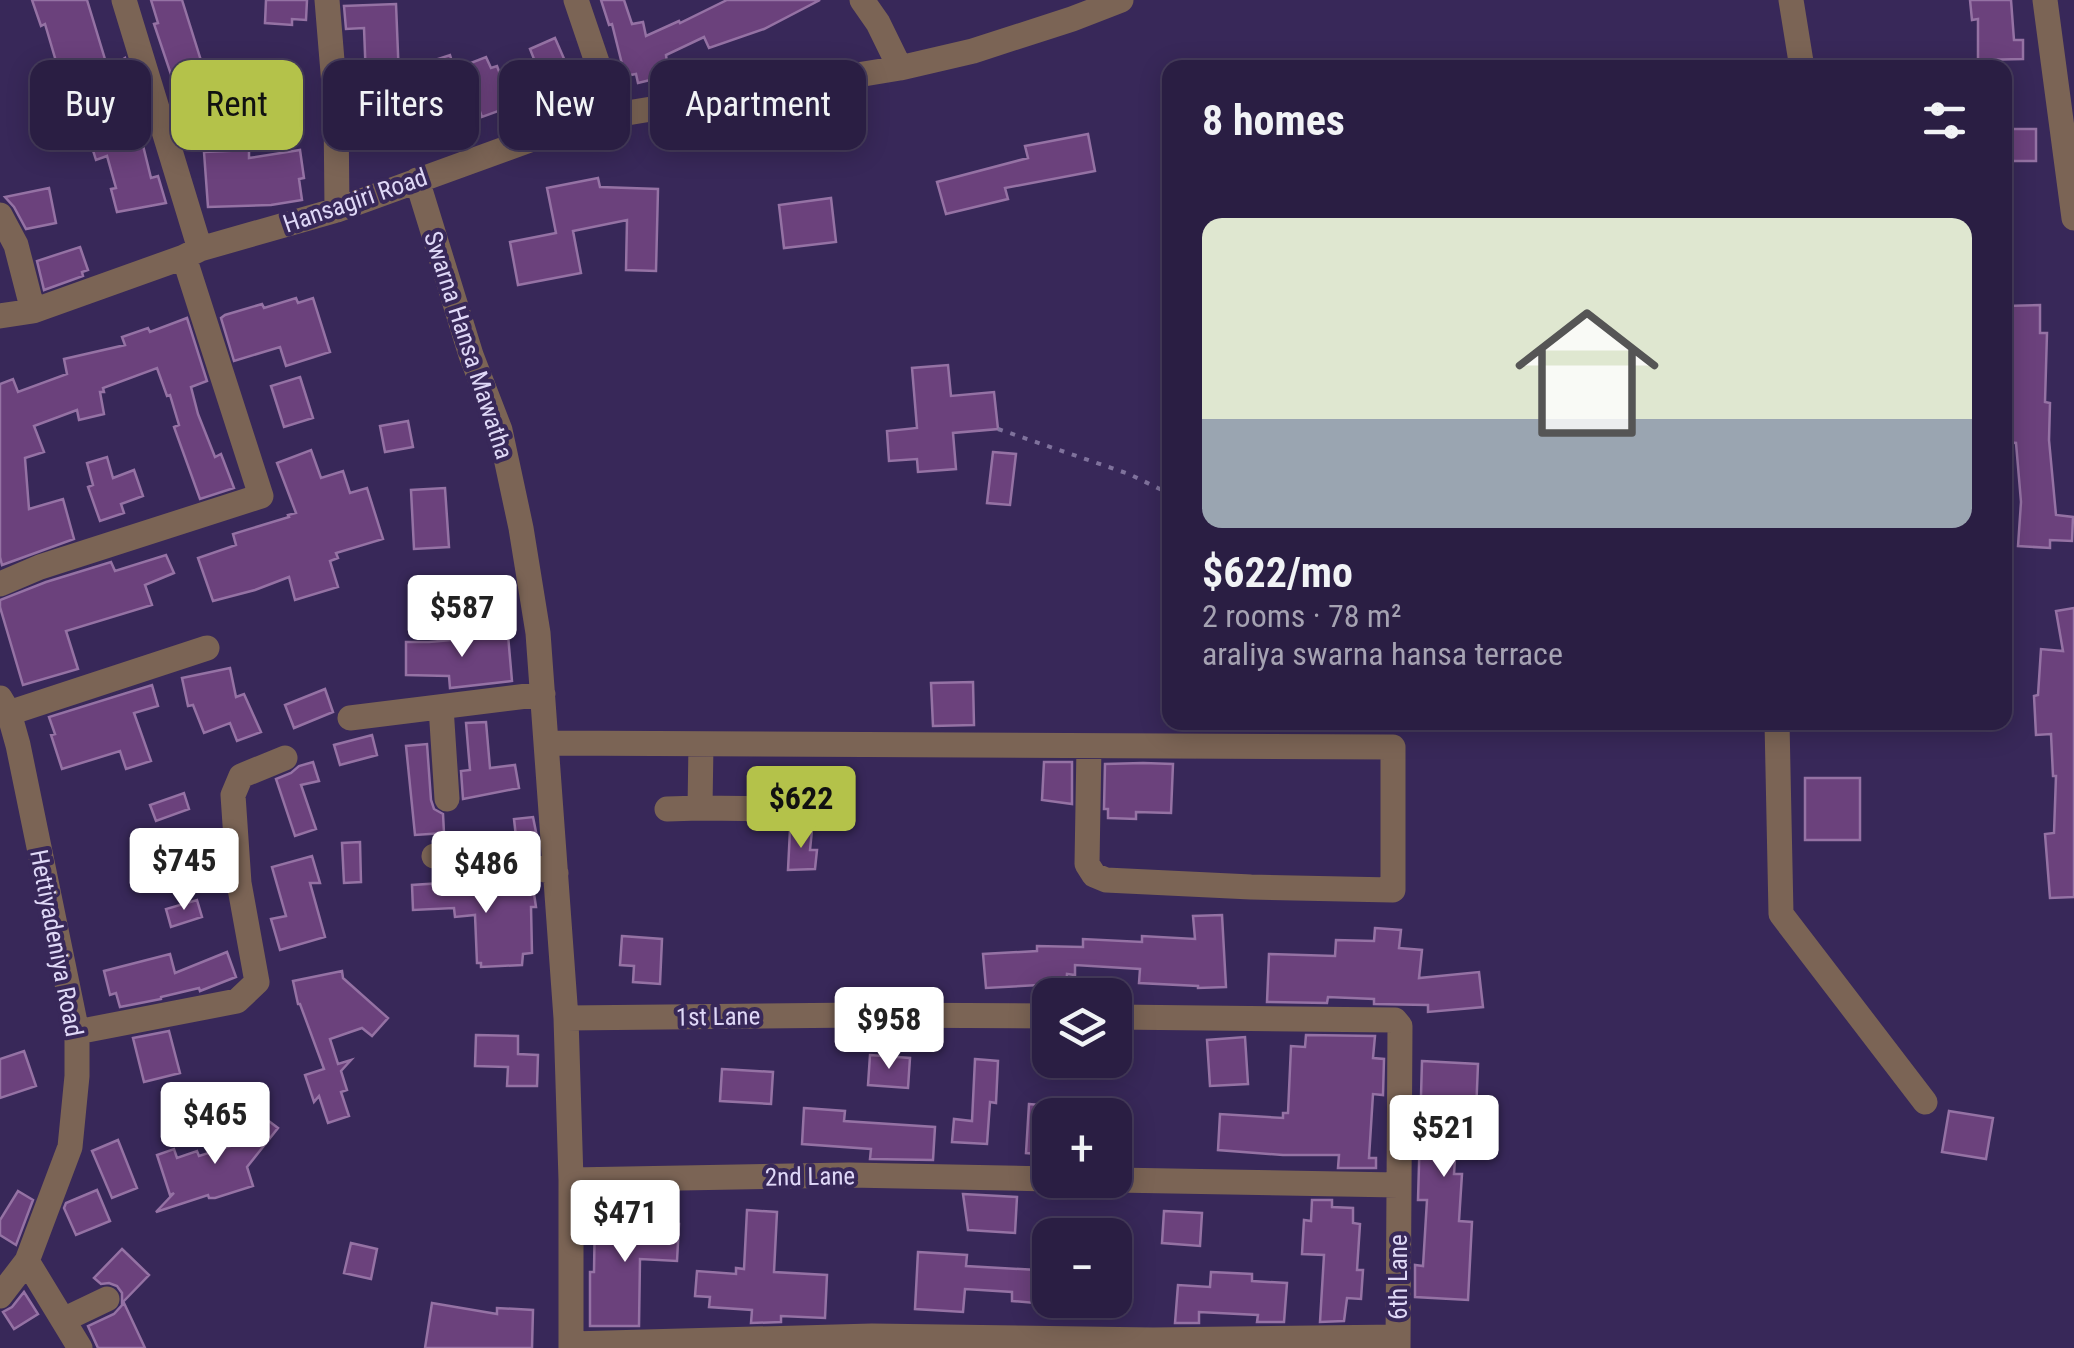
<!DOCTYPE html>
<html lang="en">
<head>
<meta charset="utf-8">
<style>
  :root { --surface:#2a1e43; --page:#362b4e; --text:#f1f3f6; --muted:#a5a2b2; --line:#463c5c; --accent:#b4c24a }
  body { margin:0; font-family:"Roboto Condensed",sans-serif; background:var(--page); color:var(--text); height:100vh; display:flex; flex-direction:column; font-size:38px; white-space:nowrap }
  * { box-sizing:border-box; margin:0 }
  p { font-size:32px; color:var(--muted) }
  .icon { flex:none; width:55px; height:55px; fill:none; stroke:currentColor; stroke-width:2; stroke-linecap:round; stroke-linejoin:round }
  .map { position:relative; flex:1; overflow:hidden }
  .panel { position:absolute; left:1162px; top:60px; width:850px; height:670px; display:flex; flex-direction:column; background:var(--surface); border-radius:20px; box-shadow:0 5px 25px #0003,0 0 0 2px var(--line) }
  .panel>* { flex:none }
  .hud { position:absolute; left:30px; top:60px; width:950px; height:90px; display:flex; gap:20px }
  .buttons { position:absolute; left:1032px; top:978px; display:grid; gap:20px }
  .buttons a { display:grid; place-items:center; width:100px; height:100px; border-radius:20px; background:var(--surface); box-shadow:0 5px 25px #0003,0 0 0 2px var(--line); font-size:50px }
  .price { position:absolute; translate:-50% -85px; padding:0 22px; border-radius:10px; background:#fff; color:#222; font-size:32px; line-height:65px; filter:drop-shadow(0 2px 5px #0008) }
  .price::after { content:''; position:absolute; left:50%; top:60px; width:30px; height:22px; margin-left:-15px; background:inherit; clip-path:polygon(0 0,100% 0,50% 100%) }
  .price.on { background:var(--accent); color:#111 }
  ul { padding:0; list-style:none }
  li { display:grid; align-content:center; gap:20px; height:530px; padding:0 40px }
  li span { display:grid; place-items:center; height:310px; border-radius:20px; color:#555 }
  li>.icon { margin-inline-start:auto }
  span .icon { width:180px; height:180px; fill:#fffc; stroke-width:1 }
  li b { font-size:42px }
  h2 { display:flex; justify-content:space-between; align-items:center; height:120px; padding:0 40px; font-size:42px }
  .tag { padding:0 35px; border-radius:20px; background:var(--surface); box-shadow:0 5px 25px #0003,0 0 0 2px var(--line); font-size:35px; line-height:90px }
  .tag.on { background:var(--accent); color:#111 }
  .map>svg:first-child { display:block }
  .building { fill:#6b417c; stroke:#9572a4; stroke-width:2.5 }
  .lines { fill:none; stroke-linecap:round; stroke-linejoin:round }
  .path { stroke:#7f729c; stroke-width:4; stroke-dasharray:5 8; stroke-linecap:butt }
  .minor { stroke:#7b6455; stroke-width:25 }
  .labels { text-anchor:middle; stroke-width:8; stroke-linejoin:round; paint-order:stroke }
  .street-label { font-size:25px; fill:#dfd8f7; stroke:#382859 }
</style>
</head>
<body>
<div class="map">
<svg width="2074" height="1348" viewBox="0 0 2074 1348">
  <rect width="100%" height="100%" fill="#382859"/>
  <path class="building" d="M32,0H87L108,69L125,58L131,77L116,86L108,73L78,81L73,64L58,68L45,24L41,26Z
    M151,0H182L204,70L227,122L192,137L154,24L158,23Z
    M266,0H307L306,20L292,19V25L265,23Z
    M601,0H624L632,24L643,22L646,36L679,21L680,23L727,0H820L764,29L709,48L704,37L666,55L669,80L651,85L650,80L638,83L636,74L625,76L612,24L609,25Z
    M1970,0H2011L2014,40H2023V59L1978,60V19L1972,20Z
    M396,4L399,78L366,79L364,28L346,29L344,6Z
    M555,38L582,100L555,112L530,49Z
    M450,55L456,75L432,83L437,96L415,103L404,70Z
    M486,57L491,68L497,66L512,106L482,117L463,66Z
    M136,117L151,178L158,176L166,203L117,212L111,189L116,188L107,156L96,160L87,131Z
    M2005,129H2036V161H2005Z
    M1088,134L1095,171L1005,188L1008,199L946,214L937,182L1028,158L1025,146Z
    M249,150V158L300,150L304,178L299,179L302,200L271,205L208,207L204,152Z
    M598,178L600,187L658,189L656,271L626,270L627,220L573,231L581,273L518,285L510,242L556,233L547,188Z
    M49,188L56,223L26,229L14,207L5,197Z
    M831,198L836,242L784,248L779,205Z
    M80,247L88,270L82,272L83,276L44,290L37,261Z
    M296,298L298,303L313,298L330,352L286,366L280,347L234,361L221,318L225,315L262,304L264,308Z
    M2040,305V333H2047L2045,402L2050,403L2049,440L2056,515L2073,517L2072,541L2050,540V548L2018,546L2021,502L2016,443L2006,442L2008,350H2006L2005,338V306Z
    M187,318L207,381L191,387L198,414L215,457L221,454L234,488L200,499L174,427L179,425L170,395L167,396L157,368L103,388L104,392H100L104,414L79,420L77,410L34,426L44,452L25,458L29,509L63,499L74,539L2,565L0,557V384L13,379L18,392L67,374L64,359L125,345L122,337L148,328L150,332Z
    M948,365L951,396L994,392L998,429L953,433L956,469L918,472L917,459L889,461L887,431L917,428L912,368Z
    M300,377L313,418L284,427L271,386Z
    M408,421L413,447L385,452L380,426Z
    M311,450L321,478L343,471L350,493L367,488L383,539L336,553L338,558L330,561L338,587L295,600L289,577L255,590L213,601L198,558L236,545L233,534L289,517L288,515L296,513L277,463Z
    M993,452L1016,454L1010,505L987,503Z
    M107,457L113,478L134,470L143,496L121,504L124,513L100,521L88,487L93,485L87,463Z
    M445,488L449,547L414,549L411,490Z
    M166,555L174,573L145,585L152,605L66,631L78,669L23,685L0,607V600L46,582L111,562L115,571Z
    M2074,608V897L2050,898L2045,834L2054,833L2056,776H2053L2051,734L2036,735L2034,696L2038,695L2041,649L2063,651L2056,611Z
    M508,635L512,681L450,688L449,676L406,675V642H429Z
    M230,668L236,697L244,694L261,732L237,741L230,723L204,733L193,705L188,706L182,678Z
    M973,682L974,725L933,726L931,683Z
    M152,685L158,706L134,713L151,761L126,769L120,751L62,769L51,735L55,734L49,717Z
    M325,689L333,712L294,728L285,705Z
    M486,722L490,768L515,765L519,788L463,799L461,771L470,770L466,723Z
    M372,735L377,755L340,765L334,745Z
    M427,744L431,800L434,809L443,814L444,833L415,835L406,746Z
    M313,762L319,781L301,785L316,829L295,836L276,779L291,773L299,766Z
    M1044,762H1072V804L1042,800Z
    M1143,763L1173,764L1171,813L1136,812V819L1108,818V809H1104L1105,764Z
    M1805,778H1860V840H1805Z
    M184,793L189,809L156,821L150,805Z
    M533,817L537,837L538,851L517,846L514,819Z
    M790,830H812L810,850H817L815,869L788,870Z
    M360,842L361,882L344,883L342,843Z
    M312,856L320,883H310L325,937L280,950L271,919L286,916L272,867Z
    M478,871L481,896L533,887L536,907H531L532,953L523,954L522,965L481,967V963H477L475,915L455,917L454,908L413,910L412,885L458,882L457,873Z
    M197,900L202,917L171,927L166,909Z
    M1222,915L1226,987L1198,988V986L1139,983L1140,969L1075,965V975L1067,974L1066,988L1039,985L986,988L983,954L1037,951V946L1083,947V939L1142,942V936L1195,939L1193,916Z
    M1375,928L1401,930L1399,948L1422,950L1419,978L1479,972L1483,1007L1428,1012V1005L1374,1004V999L1328,997L1327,1003L1267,1002L1269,954L1335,956L1336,940L1374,941Z
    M622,936L662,939L660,984L633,982L634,966L620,965Z
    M227,952L236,977L200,991L199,988L161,997V999L120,1007L116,993L110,995L104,971L170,954L175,973Z
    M342,971L343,978L388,1018L372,1036L362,1028L330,1039L338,1064L351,1060L341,1071L347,1090L341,1092L349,1116L328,1123L319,1096L314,1102L305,1075L324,1069L300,1004H298L293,981Z
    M169,1031L180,1073L144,1082L133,1038Z
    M476,1035L518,1036V1054L538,1055L537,1086H507L508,1067L475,1066Z
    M1306,1035L1375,1036L1373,1058L1384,1059L1383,1095L1373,1094L1369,1158H1376V1168H1338L1339,1155H1283L1218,1150L1220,1114L1283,1118V1113H1288L1291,1046L1305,1047Z
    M1245,1037L1248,1084L1210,1086L1207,1040Z
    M24,1051L36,1086L0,1098V1059Z
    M870,1055L910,1058L908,1088L868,1085Z
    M975,1059L998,1061L996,1103L990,1102L987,1144L952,1142L954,1119L972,1121Z
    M1422,1061L1478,1064L1476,1113L1458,1112L1454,1174H1462L1459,1221L1472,1222L1468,1300L1415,1297V1265L1423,1266L1427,1200H1418Z
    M722,1069L773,1072L771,1104L720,1101Z
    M1029,1104L1050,1106V1155L1026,1153Z
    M804,1108L845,1111L844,1121L935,1127L933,1160L870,1159L871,1149L802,1144Z
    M1949,1111L1993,1118L1986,1159L1942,1152Z
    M258,1113L278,1128L247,1167L253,1186L215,1198H209L208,1195L156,1212L174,1193L170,1195L157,1155L174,1149L177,1158L197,1151L199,1156L234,1145Z
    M118,1140L137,1188L112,1198L92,1151Z
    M97,1190L110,1221L76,1235L64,1208L66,1203Z
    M18,1191L33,1200L16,1245L0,1235V1220Z
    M963,1194L1017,1197L1015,1233L968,1230Z
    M1312,1200H1332V1207L1353,1208V1223L1360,1224L1357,1270H1363L1361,1299L1347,1298L1344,1321L1320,1322L1324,1255L1302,1254L1304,1220L1311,1221Z
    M595,1210L619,1211L618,1220L679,1224L677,1261L640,1259L639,1326H590V1272H594Z
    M747,1210L777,1212L774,1272L827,1275L825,1318L781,1316V1322L751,1323L752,1310L709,1307L710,1297L695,1296L697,1271L736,1274V1268L744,1269Z
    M1164,1211L1202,1213L1200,1246L1162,1243Z
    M351,1243L377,1249L371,1279L344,1273Z
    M122,1249L149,1275L122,1303V1293L117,1286L109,1283L101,1284L94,1278Z
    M918,1252L967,1255L966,1266L1037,1270L1035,1303L1012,1301V1292L965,1289L963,1312L915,1309Z
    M1211,1272L1252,1274V1281L1287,1283L1284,1322H1257L1258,1315L1199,1312V1323H1175L1178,1285L1210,1287Z
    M24,1292L38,1314L14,1329L3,1312L12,1307Z
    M124,1303L145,1348H98L88,1326L114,1314Z
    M432,1303L497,1314V1308L533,1310L532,1348H425Z"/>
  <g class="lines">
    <path class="path" d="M998,429L1129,474L1170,494"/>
    <path class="minor" d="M124,0L200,249
      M327,0L336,109L337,210
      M576,0L615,115
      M862,0L878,23L900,68
      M1791,0L1802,68
      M2045,0L2074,218
      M417,180L471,355L500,430L521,528L538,633L566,1018L571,1180V1348
      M0,215L16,245L33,311
      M0,316L33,311L184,257L200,249L337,210L538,137L615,115L900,68L973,51L1072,19L1121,0
      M0,584L40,567L261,496L184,257
      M0,698L9,713L18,745L77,1032V1076L70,1147L27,1261L0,1296
      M441,707L447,799
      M9,713L207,648
      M350,718L543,694
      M1777,722L1781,914L1925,1102
      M546,743C829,745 1111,746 1393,747V890L1251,887L1106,880L1094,875L1087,864L1089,746
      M701,744L700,808L781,809
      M667,809L700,808
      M434,856L470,850L556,873
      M1115,1017L1395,1020L1400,1026L1398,1348
      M566,1018L862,1015L1050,1016
      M77,1032L237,1001L257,982L239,883L233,795L241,776L285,758
      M571,1180L849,1175L1050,1179
      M1115,1180L1398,1185
      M27,1261L80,1348
      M63,1320L107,1299
      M571,1344L872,1336L1153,1340L1398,1337"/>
  </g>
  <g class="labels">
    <g class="street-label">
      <text transform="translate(355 200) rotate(-19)" y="9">Hansagiri Road</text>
      <text transform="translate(469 345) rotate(72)" y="9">Swarna Hansa Mawatha</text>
      <text transform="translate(57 943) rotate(79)" y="9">Hettiyadeniya Road</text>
      <text transform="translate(718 1016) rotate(-1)" y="9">1st Lane</text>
      <text transform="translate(810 1176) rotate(-1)" y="9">2nd Lane</text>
      <text transform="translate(1398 1277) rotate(-90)" y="9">6th Lane</text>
    </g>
  </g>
</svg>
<div class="buttons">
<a><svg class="icon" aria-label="layers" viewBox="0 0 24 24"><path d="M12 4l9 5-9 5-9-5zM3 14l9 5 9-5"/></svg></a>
<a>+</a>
<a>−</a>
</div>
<b class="price" style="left:462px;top:660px">$587</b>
<b class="price on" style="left:801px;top:851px">$622</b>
<b class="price" style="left:184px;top:913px">$745</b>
<b class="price" style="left:486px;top:916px">$486</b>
<b class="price" style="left:889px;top:1072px">$958</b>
<b class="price" style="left:215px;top:1167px">$465</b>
<b class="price" style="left:1444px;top:1180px">$521</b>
<b class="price" style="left:625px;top:1265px">$471</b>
<div class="hud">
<a class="tag">Buy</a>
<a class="tag on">Rent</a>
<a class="tag">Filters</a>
<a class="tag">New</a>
<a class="tag">Apartment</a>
</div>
<section class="panel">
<h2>8 homes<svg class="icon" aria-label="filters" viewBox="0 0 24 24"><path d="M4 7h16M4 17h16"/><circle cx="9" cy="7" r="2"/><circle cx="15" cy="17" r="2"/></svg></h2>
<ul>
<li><span style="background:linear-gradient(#dfe7d0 65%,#9aa5b1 0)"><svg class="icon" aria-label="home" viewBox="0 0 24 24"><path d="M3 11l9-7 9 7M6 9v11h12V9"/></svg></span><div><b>$622/mo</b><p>2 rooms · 78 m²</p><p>araliya swarna hansa terrace</p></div></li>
</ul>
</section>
</div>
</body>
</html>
